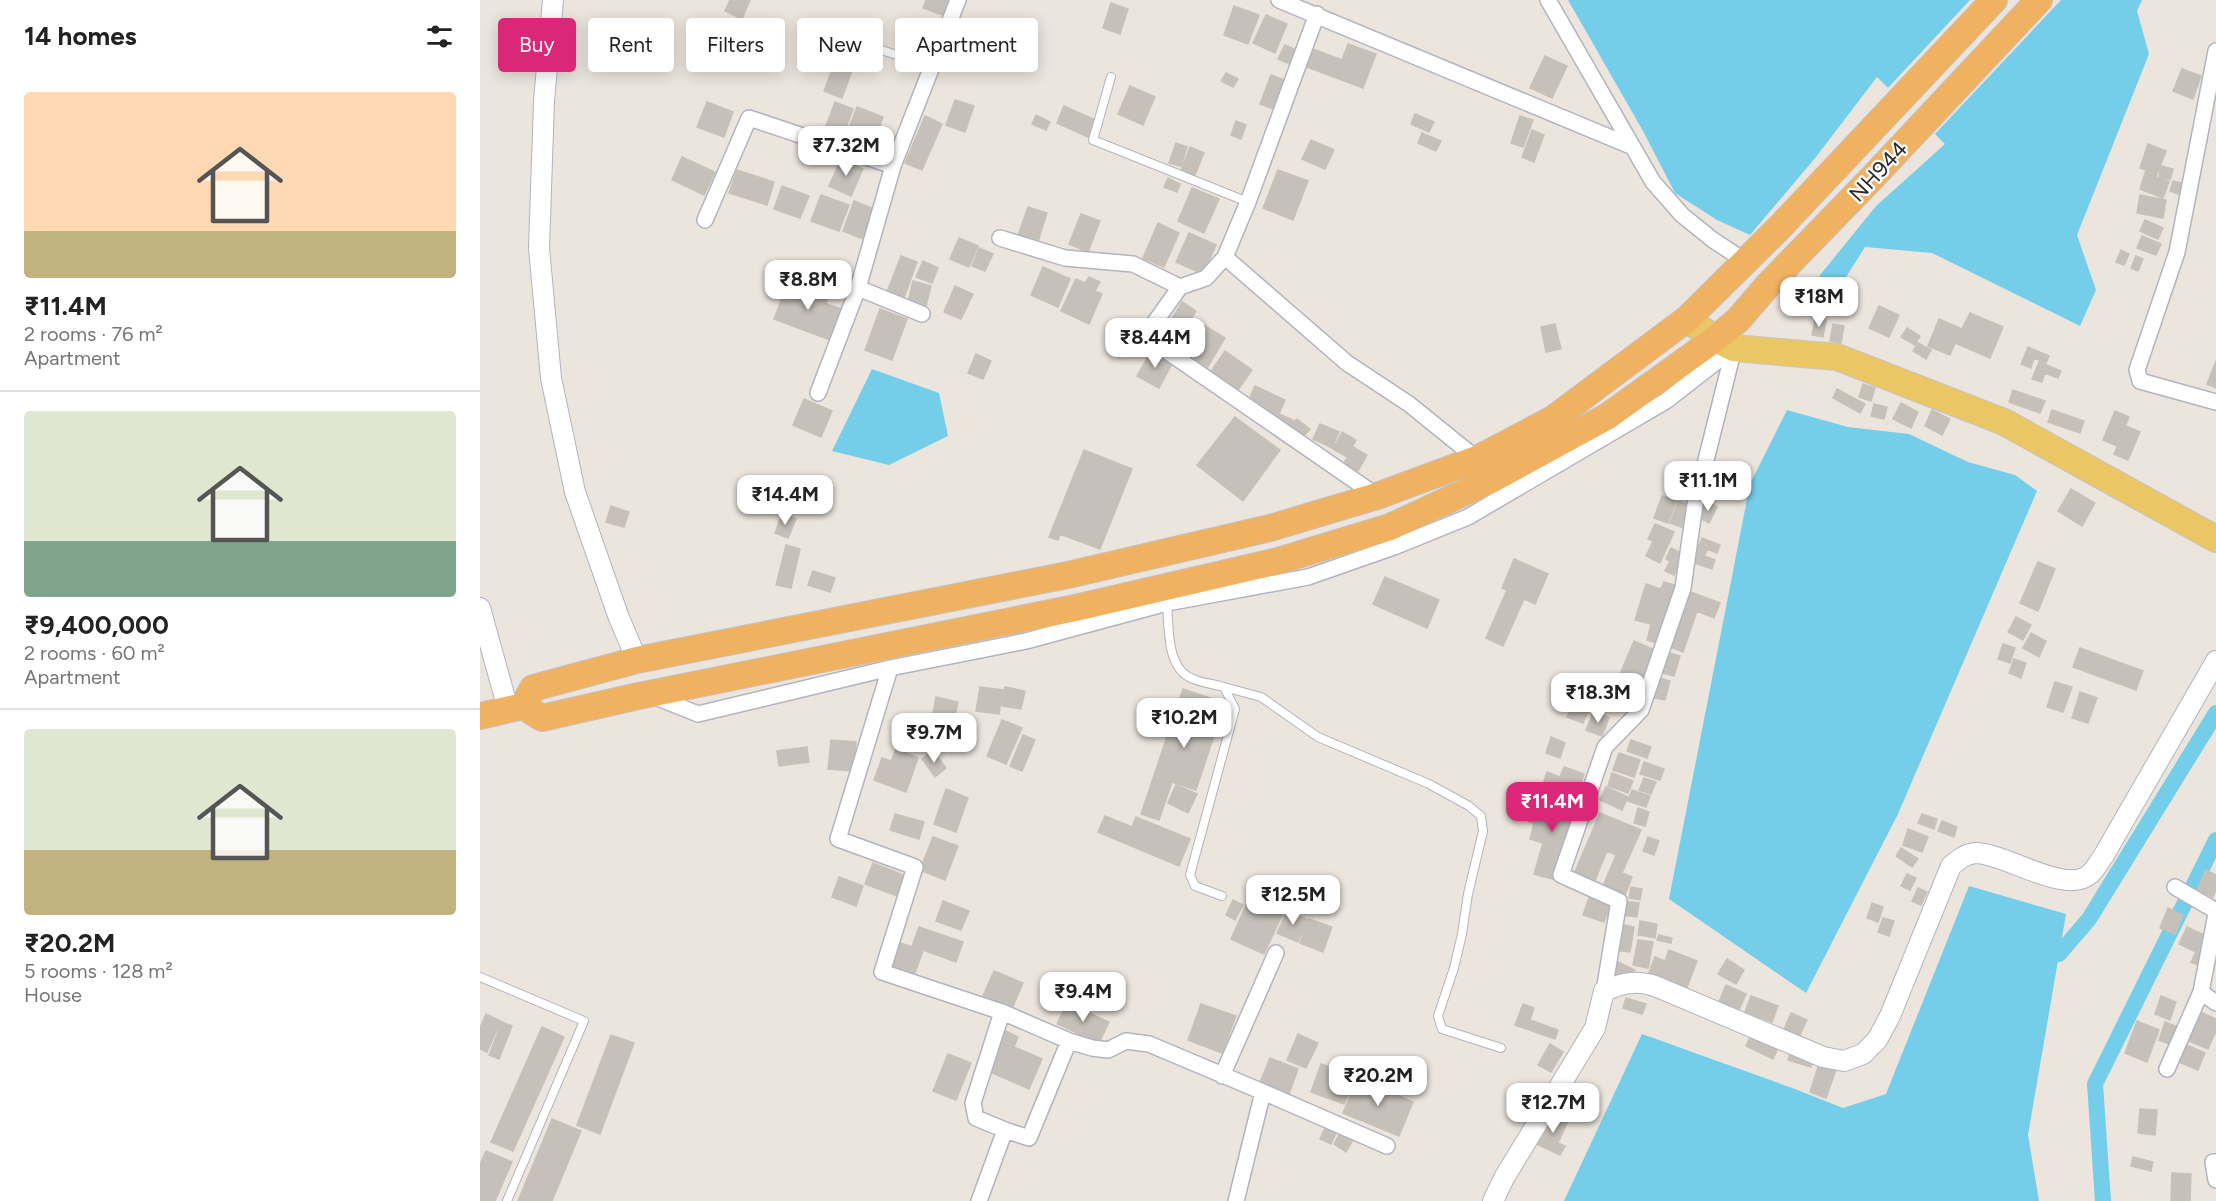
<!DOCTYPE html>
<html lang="en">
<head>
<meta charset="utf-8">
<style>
  :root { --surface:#fff; --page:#f2f2f2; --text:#222; --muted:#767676; --line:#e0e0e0; --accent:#db2777 }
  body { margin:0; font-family:Figtree,sans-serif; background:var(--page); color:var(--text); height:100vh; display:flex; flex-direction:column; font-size:22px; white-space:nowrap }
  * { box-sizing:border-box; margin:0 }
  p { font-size:20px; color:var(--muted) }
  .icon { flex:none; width:33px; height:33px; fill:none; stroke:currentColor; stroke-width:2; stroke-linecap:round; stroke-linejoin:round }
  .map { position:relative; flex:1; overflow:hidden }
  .sheet { display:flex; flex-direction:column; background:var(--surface); width:480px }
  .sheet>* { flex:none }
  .top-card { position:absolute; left:18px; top:18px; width:570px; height:54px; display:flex; gap:12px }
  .price { position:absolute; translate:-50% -51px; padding:0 14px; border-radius:12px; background:#fff; color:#222; font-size:20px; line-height:39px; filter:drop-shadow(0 2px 3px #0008) }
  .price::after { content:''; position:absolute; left:50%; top:36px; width:18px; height:14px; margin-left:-9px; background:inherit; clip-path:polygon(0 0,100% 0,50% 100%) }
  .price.active { background:var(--accent); color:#fff }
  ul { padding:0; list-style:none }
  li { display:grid; align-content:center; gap:12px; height:318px; padding:0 24px }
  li+li { border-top:2px solid var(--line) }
  li span { display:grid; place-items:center; height:186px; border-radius:6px; color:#555 }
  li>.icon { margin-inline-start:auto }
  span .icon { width:108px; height:108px; fill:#fffc; stroke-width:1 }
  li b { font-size:26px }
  h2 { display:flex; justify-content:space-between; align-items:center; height:72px; padding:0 24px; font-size:26px }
  .chip { padding:0 21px; border-radius:6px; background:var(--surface); box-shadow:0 3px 15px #0003; font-size:21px; line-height:54px }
  .chip.active { background:var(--accent); color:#fff }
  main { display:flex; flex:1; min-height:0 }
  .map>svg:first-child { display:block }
  .water { fill:#75cee9 }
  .pier { fill:#ece5de }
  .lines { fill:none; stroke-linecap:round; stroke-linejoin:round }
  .canal { stroke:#75cee9; stroke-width:16 }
  .building { fill:#c5c0b9; stroke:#c7c1b7; stroke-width:1.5 }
  .service-casing { stroke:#b1b4be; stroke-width:10 }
  .minor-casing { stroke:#b1b4be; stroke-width:18 }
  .tertiary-casing { stroke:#b1b4be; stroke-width:22 }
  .primary-casing { stroke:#c4c4c4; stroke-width:28 }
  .trunk-casing { stroke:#c4c4c4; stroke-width:28 }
  .service { stroke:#fff; stroke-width:8 }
  .minor { stroke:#fff; stroke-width:15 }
  .tertiary { stroke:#fff; stroke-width:20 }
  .primary { stroke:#eac764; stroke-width:26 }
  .trunk { stroke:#f0b161; stroke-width:26 }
  .labels { text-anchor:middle; stroke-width:4.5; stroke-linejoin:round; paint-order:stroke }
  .street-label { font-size:22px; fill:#2b2b2b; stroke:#fff }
</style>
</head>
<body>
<main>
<section class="sheet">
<h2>14 homes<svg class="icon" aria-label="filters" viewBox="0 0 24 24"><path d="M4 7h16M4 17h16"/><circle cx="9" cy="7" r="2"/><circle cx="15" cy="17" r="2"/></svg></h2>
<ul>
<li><span style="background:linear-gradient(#ffd9b3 75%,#c2b280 0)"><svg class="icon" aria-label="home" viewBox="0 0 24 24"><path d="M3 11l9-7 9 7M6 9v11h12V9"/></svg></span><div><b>₹11.4M</b><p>2 rooms · 76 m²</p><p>Apartment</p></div></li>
<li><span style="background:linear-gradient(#dfe7d0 70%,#7fa58c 0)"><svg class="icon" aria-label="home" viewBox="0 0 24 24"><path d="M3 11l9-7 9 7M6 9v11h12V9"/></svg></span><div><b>₹9,400,000</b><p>2 rooms · 60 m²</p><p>Apartment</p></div></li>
<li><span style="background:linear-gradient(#dfe7d0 65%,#c2b280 0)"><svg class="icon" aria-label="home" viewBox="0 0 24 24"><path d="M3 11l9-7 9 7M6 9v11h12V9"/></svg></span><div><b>₹20.2M</b><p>5 rooms · 128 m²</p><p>House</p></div></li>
</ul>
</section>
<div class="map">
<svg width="1736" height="1201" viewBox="0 0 1736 1201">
  <rect width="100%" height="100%" fill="#ece5de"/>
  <path class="water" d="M1088,0H1662L1657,11L1669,54L1597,235L1616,290L1600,326L1452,253L1385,247L1356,293L1344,289L1336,280L1396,206L1465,144L1397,77L1336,157L1270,235L1237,220L1195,193L1163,131Z
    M392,369L459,393L468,436L409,465L352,451Z
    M1307,410L1368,427L1429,434L1488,462L1535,475L1557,491L1418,814L1326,993L1189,899L1270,484Z
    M1489,886L1586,914L1548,1135L1559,1201H1084L1162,1034L1315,1089L1363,1108L1406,1094Z"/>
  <path class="pier" d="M1490,0H1581L1453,136L1406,90Z"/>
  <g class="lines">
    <path class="canal" d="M1579,954L1609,919L1736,713
      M1623,1201L1615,1084L1736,840"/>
  </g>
  <path class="building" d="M250,0H270L262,19L245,11Z
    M446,0H468L463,15L443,8Z
    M631,3L648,9L640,34L623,28Z
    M754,6L779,15L768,44L744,35Z
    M786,15L807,24L795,53L773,43Z
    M434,21L457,30L447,56L424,48Z
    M868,44L896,54L883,88L827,67L833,49L862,60Z
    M805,45L816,50L810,64L798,59Z
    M360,48L378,54L362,98L344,91Z
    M1065,56L1087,66L1072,98L1050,88Z
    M1702,69L1721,76L1713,99L1693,91Z
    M746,73L758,79L753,87L741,81Z
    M791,75L812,83L801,112L780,104Z
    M650,86L675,97L663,125L638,114Z
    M475,100L494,106L485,132L466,125Z
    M227,102L253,112L244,137L217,127Z
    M355,102L373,109L361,141L343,134Z
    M584,106L615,120L608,137L577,123Z
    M377,107L403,117L389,156L362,146Z
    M935,114L954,122L949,132L931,124Z
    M556,115L570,122L566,130L552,124Z
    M445,116L462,124L442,170L425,163Z
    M1040,116L1053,120L1043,147L1031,143Z
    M756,121L766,125L761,139L751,135Z
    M1052,130L1064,135L1054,162L1042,157Z
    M942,133L961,141L956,151L938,143Z
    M831,140L854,150L845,169L822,159Z
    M696,143L707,147L701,166L689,163Z
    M1668,144L1686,151L1676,177L1689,182L1683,198L1660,189L1666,170L1660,168Z
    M710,147L724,153L715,175L701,170Z
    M202,157L235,172L224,195L192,180Z
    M361,159L383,169L371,196L349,186Z
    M1681,166L1693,169L1690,180L1679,177Z
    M257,170L294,182L287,205L249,193Z
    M798,170L828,181L813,220L783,208Z
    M688,178L700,184L697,192L684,187Z
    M1693,181L1705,184L1701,195L1690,191Z
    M302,186L329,196L320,218L294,209Z
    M712,188L739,199L724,233L698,221Z
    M341,195L369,205L359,231L331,221Z
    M1660,195L1686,200L1683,218L1657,213Z
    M374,201L399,211L388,241L363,231Z
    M548,207L567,213L556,248L536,241Z
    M601,214L620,221L608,252L589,244Z
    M1665,220L1683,228L1678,239L1660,231Z
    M678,223L699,233L684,267L663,258Z
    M709,233L736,245L723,274L696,262Z
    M1662,236L1681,244L1676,255L1657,248Z
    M479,238L498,246L489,267L470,259Z
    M499,248L513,254L505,271L492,266Z
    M1641,250L1649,254L1644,265L1636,262Z
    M421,256L437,262L424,298L407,292Z
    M1656,256L1663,259L1658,271L1651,268Z
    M443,261L458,268L452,283L436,277Z
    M343,266L371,278L365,293L336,281Z
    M563,267L590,279L578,307L551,295Z
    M609,277L620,282L615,291L622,294L609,324L581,311L596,279L605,283Z
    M309,280L349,295L346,304L362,309L350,340L294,319Z
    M433,281L451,286L446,306L428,302Z
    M475,286L493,294L481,319L464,312Z
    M702,302L716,311L712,318L745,338L727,368L714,360L718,354L683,333Z
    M1399,306L1419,315L1409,337L1389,328Z
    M400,309L427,319L412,360L385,350Z
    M1490,313L1523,327L1510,358L1475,343L1470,355L1448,346L1459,319L1482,329Z
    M1335,318L1346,320L1343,337L1332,335Z
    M1075,324L1081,349L1066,352L1061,327Z
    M1353,324L1364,326L1361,343L1350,341Z
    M1427,328L1440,336L1435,345L1421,337Z
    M1438,343L1451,350L1446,359L1433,351Z
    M1548,347L1569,356L1566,363L1554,358L1551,368L1541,364Z
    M672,350L693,362L679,388L657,376Z
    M745,351L772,370L756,393L729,374Z
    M496,354L511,361L503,379L488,373Z
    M1736,361V388L1727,384Z
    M1559,362L1581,371L1578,378L1565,373L1562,382L1552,379Z
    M1383,384L1395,388L1391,401L1379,397Z
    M775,386L805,400L799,414L769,400Z
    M1357,389L1385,404L1380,413L1353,398Z
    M1533,390L1565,401L1560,413L1529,402Z
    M324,399L352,411L341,437L313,425Z
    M1421,403L1438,412L1431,428L1413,419Z
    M1394,404L1407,407L1404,419L1391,416Z
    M782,406L813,420L806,434L776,420Z
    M1452,410L1470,419L1462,435L1445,426Z
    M1572,410L1604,421L1600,433L1568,422Z
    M1635,411L1649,417L1637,446L1623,440Z
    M755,417L800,450L763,501L717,465Z
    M817,419L830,429L824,436L811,425Z
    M840,424L859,432L852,448L833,439Z
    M1646,426L1660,432L1648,460L1634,454Z
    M862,432L876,440L867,457L853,449Z
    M873,447L887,455L878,471L864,463Z
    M604,450L652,469L620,549L580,534L578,540L569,537Z
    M1591,489L1615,503L1602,526L1578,511Z
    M1182,496L1196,501L1188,523L1174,518Z
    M1198,501L1212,506L1204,528L1190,523Z
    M1227,501L1237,507L1229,523L1218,517Z
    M131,506L149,512L144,527L126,522Z
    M302,514L316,519L308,538L295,533Z
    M1175,524L1194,532L1180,563L1166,556L1173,541L1168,539Z
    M1222,538L1240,545L1237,553L1227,549L1225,556L1235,560L1232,569L1212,562Z
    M306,545L320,549L311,588L296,585Z
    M1191,548L1204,554L1194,575L1185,571L1190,561L1186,559Z
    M1034,559L1068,574L1055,604L1044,599L1023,646L1006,638L1027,590L1022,588Z
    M1558,562L1575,569L1558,611L1540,603Z
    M333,571L355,578L350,592L328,585Z
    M905,577L959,600L947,628L893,604Z
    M1184,582L1195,585L1179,644L1167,640L1171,624L1155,620L1166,584L1181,589Z
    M1208,591L1240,603L1234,618L1217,611L1203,652L1188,646Z
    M1536,617L1551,625L1543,640L1528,632Z
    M1551,633L1566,641L1559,657L1543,648Z
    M1154,641L1177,651L1161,689L1138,679Z
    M1523,644L1535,648L1530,663L1518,659Z
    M1600,648L1663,671L1656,690L1593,667Z
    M1189,653L1200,656L1194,676L1183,673Z
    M1534,659L1546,663L1541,678L1529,673Z
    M1180,678L1190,681L1185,700L1174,698Z
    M1575,682L1592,687L1583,712L1567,707Z
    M500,687L523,690L519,714L496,711Z
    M525,687L545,691L541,709L522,706Z
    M703,689L745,703L716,790L692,782L679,820L661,814Z
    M1600,692L1617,698L1608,723L1592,718Z
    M456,697L478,702L472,729L451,724Z
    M1095,698L1111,705L1103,723L1087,717Z
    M1114,711L1129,718L1122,736L1106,730Z
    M522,720L542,728L526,764L507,756Z
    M543,735L555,740L542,771L530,766Z
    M1071,737L1085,743L1080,758L1066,753Z
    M351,740L376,742L373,771L348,769Z
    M1151,740L1171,747L1167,758L1147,751Z
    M327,747L329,762L299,766L297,751Z
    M416,749L438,758L426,792L394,780L402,758L411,761Z
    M453,751L466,768L455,777L442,759Z
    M1139,753L1160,760L1154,777L1133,770Z
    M1164,762L1184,769L1180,780L1160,774Z
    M1084,767L1104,774L1095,800L1062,788L1067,772L1080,777Z
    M1132,773L1153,781L1148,793L1128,786Z
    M1164,778L1176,782L1171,794L1159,790Z
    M696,785L717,794L708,813L688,803Z
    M1126,787L1148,797L1142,810L1120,800Z
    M466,789L488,798L476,832L454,824Z
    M1152,790L1170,796L1166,807L1148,801Z
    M1058,794L1098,805L1076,880L1054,874L1063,843L1050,839L1054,823L1049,822Z
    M1158,808L1169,812L1165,826L1154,823Z
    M1120,813L1161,830L1142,873L1152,877L1145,895L1123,886L1136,855L1127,851L1114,883L1094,874Z
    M415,814L444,822L439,839L410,830Z
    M1442,814L1457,819L1454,829L1438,823Z
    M625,816L652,827L656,817L710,839L699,866L618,832Z
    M1462,821L1477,827L1474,837L1458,831Z
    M1428,829L1448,837L1442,852L1423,845Z
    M453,837L478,846L465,880L440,870Z
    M1168,837L1179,841L1174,855L1163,851Z
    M1421,848L1438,859L1432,867L1416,856Z
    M393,863L428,877L420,897L385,884Z
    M1726,870L1736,875V890L1733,897L1717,890Z
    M1427,874L1436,878L1430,890L1421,886Z
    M359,877L383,886L376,906L352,897Z
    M1151,887L1162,889L1160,900L1149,898Z
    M1438,888L1447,892L1441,905L1432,901Z
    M1110,895L1131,903L1124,922L1103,915Z
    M770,896L804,911L784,954L751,939Z
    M753,900L763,905L755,920L746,915Z
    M463,901L489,911L481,930L456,921Z
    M1142,901L1159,903L1157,917L1140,915Z
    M1392,903L1403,907L1398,922L1387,918Z
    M1688,908L1703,915L1695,934L1680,928Z
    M807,911L828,920L818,942L797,933Z
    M1403,918L1414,921L1409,936L1398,932Z
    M829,919L852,927L843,952L820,943Z
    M1160,921L1177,924L1175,938L1158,935Z
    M1140,924L1154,927L1150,952L1135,950Z
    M439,927L483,942L476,962L432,946Z
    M1707,927L1735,940L1723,967L1711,962L1716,952L1699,944Z
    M1179,935L1192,938L1191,943L1177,940Z
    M1158,940L1173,942L1168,968L1153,965Z
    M418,942L443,951L433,978L408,970Z
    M1189,950L1217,961L1206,990L1168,975L1175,957L1185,961Z
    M1247,959L1264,970L1256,984L1238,974Z
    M1136,961L1155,970L1150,981L1131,972Z
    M514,971L543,983L531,1011L502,998Z
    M1246,985L1266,994L1259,1010L1239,1002Z
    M1271,996L1298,1006L1292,1022L1265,1012Z
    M1681,996L1696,1002L1690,1020L1675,1014Z
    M1146,998L1166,1004L1162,1014L1143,1008Z
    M587,1003L629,1022L619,1043L577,1024Z
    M721,1004L756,1016L742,1053L708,1040Z
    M1043,1004L1054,1008L1050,1020L1078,1030L1075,1039L1035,1025Z
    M1716,1010L1736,1019V1031L1728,1049L1704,1039Z
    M1311,1013L1327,1020L1318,1039L1303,1032Z
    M6,1014L21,1021L7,1052L0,1049V1028Z
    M1657,1021L1679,1030L1667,1062L1645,1053Z
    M22,1022L32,1026L19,1059L9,1055Z
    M1685,1022L1700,1028L1694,1046L1679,1040Z
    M62,1027L84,1037L33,1151L11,1142Z
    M526,1031L538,1037L534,1047L562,1059L549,1089L508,1071Z
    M1272,1033L1299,1046L1293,1059L1266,1046Z
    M818,1034L838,1043L826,1068L807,1060Z
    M131,1035L154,1043L120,1134L97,1125Z
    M1702,1043L1725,1053L1718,1070L1694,1060Z
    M1070,1044L1083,1052L1071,1072L1058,1065Z
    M1311,1050L1334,1057L1331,1067L1308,1060Z
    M468,1054L491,1063L476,1100L453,1091Z
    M790,1058L818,1069L809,1094L780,1082Z
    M841,1064L875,1076L864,1104L831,1092Z
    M1339,1064L1356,1070L1346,1098L1330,1092Z
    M877,1078L933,1102L919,1136L863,1113Z
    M1660,1109L1677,1110L1675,1135L1658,1133Z
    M1071,1113L1088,1121L1078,1143L1085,1146L1080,1155L1056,1144Z
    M72,1119L101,1131L72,1201H38Z
    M846,1126L857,1131L851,1144L840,1139Z
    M860,1133L873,1140L866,1152L854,1144Z
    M6,1151L32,1162L15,1201H0V1164Z
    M1653,1157L1673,1162L1671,1171L1651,1166Z
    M1692,1173L1711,1174L1710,1201H1691Z"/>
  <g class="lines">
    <g class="service-casing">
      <path id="service" d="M369,39L452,67
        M631,77L613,140L768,202
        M687,603C689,626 686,667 711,678C721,683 734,684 744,687L755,709L710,875L715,886L742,896
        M744,687L781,697L838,737L949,784L989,806L1001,816L1003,831L988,894L982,934L974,968L958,1016L962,1029L1021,1048
        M0,977L104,1021L27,1201"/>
    </g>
    <g class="minor-casing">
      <path id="minor" d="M799,0L1153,147
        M1068,0L1173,182L1202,215L1233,240L1265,261
        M837,14L768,202L745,257L726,278L700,287L665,336L897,496
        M1736,51L1697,252L1657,370L1660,381L1736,402
        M225,220L269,118L413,166
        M520,238L585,258L653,264L700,287
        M745,257L867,363L929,404L997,459
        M378,288L442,314
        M338,393L378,288L413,166L478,0
        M410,668L358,839L435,867L402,972L522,1012L589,1041L612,1048L628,1050L646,1041L669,1044L783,1092L907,1146
        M173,696L218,714L410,668L546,641L687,603L828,577L914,547L988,517L1186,401L1254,348
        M1695,887L1736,911
        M1124,991L1139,901L1081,875L1125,747L1161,710L1203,588L1215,504L1254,348
        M1721,992L1736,1003
        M522,1012L493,1103L496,1118L525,1130
        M1687,1069L1721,992L1736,914
        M742,1076L796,953
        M1736,1162H1733L1736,1180
        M499,1201L525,1130L549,1138L589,1041
        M756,1201L783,1092"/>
    </g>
    <g class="tertiary-casing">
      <path id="tertiary" d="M73,0L64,101L59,248L71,378L95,492L139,618L157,660
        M0,608L28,709
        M1013,1201L1024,1178L1115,1028L1124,991C1142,983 1156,980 1175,986L1343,1057L1364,1061L1383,1054L1397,1040L1410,1016L1471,866C1478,860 1485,854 1495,853C1523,852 1586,896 1610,874C1616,869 1620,860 1624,855L1736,661"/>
    </g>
    <g class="primary-casing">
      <path id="primary" d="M1207,319L1235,339L1254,348L1357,357L1524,422L1736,539"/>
    </g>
    <g class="trunk-casing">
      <path id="trunk" d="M43,706L53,688L157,660L588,575L790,528L897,496L997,459L1073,419L1207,319L1300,227L1514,0
        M0,716L43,706L62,718L154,697L595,608L798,561L910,527L1011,480L1128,416L1235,339L1258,320L1289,284L1392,178L1559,0"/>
    </g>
    <use href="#service" class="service"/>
    <use href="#minor" class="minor"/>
    <use href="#tertiary" class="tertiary"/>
    <use href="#primary" class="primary"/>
    <use href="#trunk" class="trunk"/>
  </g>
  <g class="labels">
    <g class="street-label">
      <text transform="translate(1398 171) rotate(-47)" y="8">NH944</text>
    </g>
  </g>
</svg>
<b class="price" style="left:366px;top:177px">₹7.32M</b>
<b class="price" style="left:328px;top:311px">₹8.8M</b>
<b class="price" style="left:1339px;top:328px">₹18M</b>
<b class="price" style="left:675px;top:369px">₹8.44M</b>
<b class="price" style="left:1228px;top:512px">₹11.1M</b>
<b class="price" style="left:305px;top:526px">₹14.4M</b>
<b class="price" style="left:1118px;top:724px">₹18.3M</b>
<b class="price" style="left:704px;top:749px">₹10.2M</b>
<b class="price" style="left:454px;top:764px">₹9.7M</b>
<b class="price active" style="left:1072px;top:833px">₹11.4M</b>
<b class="price" style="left:813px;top:926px">₹12.5M</b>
<b class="price" style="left:603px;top:1023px">₹9.4M</b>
<b class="price" style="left:898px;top:1107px">₹20.2M</b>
<b class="price" style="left:1073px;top:1134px">₹12.7M</b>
<div class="top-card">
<a class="chip active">Buy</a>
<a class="chip">Rent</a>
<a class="chip">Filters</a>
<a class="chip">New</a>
<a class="chip">Apartment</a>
</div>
</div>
</main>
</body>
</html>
